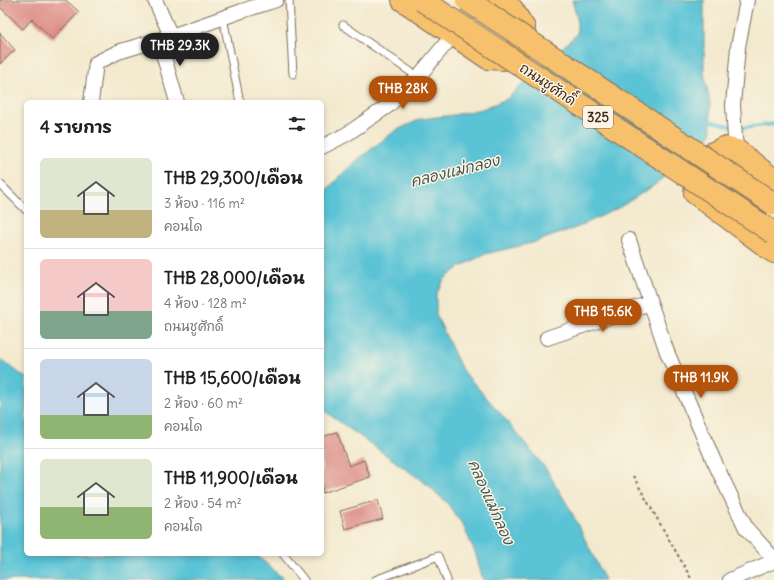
<!DOCTYPE html>
<html lang="th">
<head>
<meta charset="utf-8">
<style>
  :root { --surface:#fff; --page:#f2f2f2; --text:#202124; --muted:#757577; --line:#e0e0e0; --accent:#b45309 }
  body { margin:0; font-family:Delius,"Playpen Sans Thai",sans-serif; background:var(--page); color:var(--text); height:100vh; display:flex; flex-direction:column; font-size:15px; white-space:nowrap }
  * { box-sizing:border-box; margin:0 }
  p { font-size:13px; color:var(--muted) }
  .icon { flex:none; width:22px; height:22px; fill:none; stroke:currentColor; stroke-width:2; stroke-linecap:round; stroke-linejoin:round }
  .map { position:relative; flex:1; overflow:hidden }
  .drawer { position:absolute; left:24px; top:100px; width:300px; height:456px; display:flex; flex-direction:column; background:var(--surface); border-radius:6px; box-shadow:0 2px 6px #0003 }
  .drawer>* { flex:none }
  .price { position:absolute; translate:-50% -34px; padding:0 9px; border-radius:14px; background:var(--accent); color:#fff; font-size:13px; line-height:26px; filter:drop-shadow(0 1px 2px #0008) }
  .price::after { content:''; position:absolute; left:50%; top:24px; width:12px; height:9px; margin-left:-6px; background:inherit; clip-path:polygon(0 0,100% 0,50% 100%) }
  .price.on { background:#222; color:#fff }
  ul { padding:0; list-style:none }
  li { display:flex; align-items:center; gap:12px; height:100px; padding:0 16px }
  li+li { border-top:1px solid var(--line) }
  li span { display:grid; place-items:center; flex:none; width:112px; height:80px; border-radius:6px; color:#555 }
  li>.icon { margin-inline-start:auto }
  span .icon { width:48px; height:48px; fill:#fffc; stroke-width:1 }
  li b { font-size:17px }
  h2 { display:flex; justify-content:space-between; align-items:center; height:48px; padding:0 16px; font-size:17px }
  .map>svg:first-child { display:block }
  .water { fill:#5ac3d5; stroke:#4a767a }
  .lines { fill:none; stroke-linecap:round; stroke-linejoin:round }
  .stream { stroke:#5ac3d5; stroke-width:3.5 }
  .building { fill:#db8c86 }
  .lane-casing { stroke:#7b6d5c; stroke-width:9 }
  .street-casing { stroke:#7b6d5c; stroke-width:16 }
  .primary-casing { stroke:#7b6d5c; stroke-width:24 }
  .path { stroke:#7b6d5c; stroke-width:2; stroke-dasharray:3 3; stroke-linecap:butt }
  .lane { stroke:#fff; stroke-width:7 }
  .street { stroke:#fff; stroke-width:14 }
  .primary { stroke:#f7c06c; stroke-width:22 }
  .primary-bridge-casing { stroke:#7b6d5c; stroke-width:24; stroke-linecap:butt }
  .primary-bridge { stroke:#f7c06c; stroke-width:22 }
  .labels { text-anchor:middle; stroke-width:3; stroke-linejoin:round; paint-order:stroke }
  .shield { fill:#fcf5e5; stroke:#75675a; stroke-width:1 }
  .shield-label { font-size:13px; font-weight:bold; fill:#3b2a1e }
  .street-label { font-size:14px; fill:#3b2a1e; stroke:#fcf5e5 }
  .water-label { font-size:15px; font-style:italic; fill:#445855; stroke:#fcf5e5 }
</style>
</head>
<body>
<div class="map">
<svg width="774" height="580" viewBox="0 0 774 580">
  <rect width="100%" height="100%" fill="#fcf5e5"/>
  <filter id="ink" filterUnits="userSpaceOnUse"><feTurbulence type="fractalNoise" baseFrequency=".025" numOctaves="2"/><feDisplacementMap in="SourceGraphic" scale="8" xChannelSelector="R" yChannelSelector="G"/><feConvolveMatrix kernelMatrix="1 2 1 2 8 2 1 2 1" color-interpolation-filters="sRGB"/></filter>
  <filter id="wash" filterUnits="userSpaceOnUse"><feTurbulence type="fractalNoise" baseFrequency=".012" numOctaves="4" result="noise"/><feDisplacementMap in="SourceGraphic" scale="16" xChannelSelector="R" yChannelSelector="G"/><feGaussianBlur stdDeviation="0.9" result="paint"/><feColorMatrix in="noise" values="0 0 0 0 0 0 0 0 0 0 0 0 0 0 0 0 0 1.4 0 .05"/><feComposite in="paint" operator="in"/></filter>
  <g filter="url(#wash)">
    <rect width="100%" height="100%" fill="#f3e9ce"/>
    <path class="water" d="M572,0H704V73L710,103L711,134L656,184L620,207L578,227L532,243L485,254L460,267L444,279L436,295V315L462,370L501,414L546,469L570,509L605,580H483L475,552L463,525L447,503L428,485L322,409V195L352,164L395,131L421,119L454,115L482,109L507,99L577,34V18Z
      M0,359L26,378V554H255L285,580H0Z"/>
    <g class="lines">
      <path class="stream" d="M706,120L731,126
        M738,127L744,128L774,124"/>
    </g>
    <g id="blocks">
      <path class="building" d="M0,0H66L79,12L52,39L32,19L23,29L0,7Z
        M0,33L15,50L0,64Z
        M337,432L349,466L364,460L370,477L322,493V437Z
        M378,500L383,519L345,529L340,511Z"/>
    </g>
  </g>
  <g filter="url(#ink)">
    <use href="#blocks" fill-opacity="0" stroke="#7b6d5c" stroke-width="1"/>
    <g class="lines">
      <g class="lane-casing">
        <path id="lane" d="M289,0L293,74
          M223,18L240,102
          M343,25L418,77
          M0,184L26,210
          M283,554L304,580
          M375,580L438,556L447,580"/>
      </g>
      <g class="street-casing">
        <path id="street" d="M155,0L171,36
          M159,40L177,102
          M91,102L96,63L118,52L171,36L242,11L276,0
          M322,147L347,134L388,106L418,77L453,35
          M737,151L735,138L733,105L738,47L747,0
          M629,240L667,352L713,459L746,528L774,559
          M547,338L650,303
          M730,580L774,561"/>
      </g>
      <g class="primary-casing">
        <path id="primary" d="M403,0L488,58L504,59L520,47L524,28L512,9L497,0
          M774,180L737,151L724,148L711,154L698,169L695,193L774,252"/>
      </g>
      <path class="path" d="M633,476L692,580"/>
      <use href="#lane" class="lane"/>
      <use href="#street" class="street"/>
      <use href="#primary" class="primary"/>
      <g class="primary-bridge-casing">
        <path id="primary-bridge" d="M422,0L774,233
          M467,0L774,204"/>
      </g>
      <use href="#primary-bridge" class="primary-bridge"/>
    </g>
  </g>
  <g class="labels">
    <rect class="shield" x="583" y="106" width="30" height="22" rx="3"/>
    <g class="shield-label">
      <text x="598" y="122">325</text>
    </g>
    <g class="street-label">
      <text transform="translate(548 84) rotate(34)" y="5">ถนนชูศักดิ์</text>
    </g>
    <g class="water-label">
      <text transform="translate(455 171) rotate(-14)" y="5">คลองแม่กลอง</text>
      <text transform="translate(491 502) rotate(66)" y="5">คลองแม่กลอง</text>
    </g>
  </g>
</svg>
<b class="price on" style="left:180px;top:67px">THB 29.3K</b>
<b class="price" style="left:403px;top:110px">THB 28K</b>
<b class="price" style="left:603px;top:333px">THB 15.6K</b>
<b class="price" style="left:701px;top:399px">THB 11.9K</b>
<section class="drawer">
<h2>4 รายการ<svg class="icon" aria-label="filters" viewBox="0 0 24 24"><path d="M4 7h16M4 17h16"/><circle cx="9" cy="7" r="2"/><circle cx="15" cy="17" r="2"/></svg></h2>
<ul>
<li><span style="background:linear-gradient(#dfe7d0 65%,#c2b280 0)"><svg class="icon" aria-label="home" viewBox="0 0 24 24"><path d="M3 11l9-7 9 7M6 9v11h12V9"/></svg></span><div><b>THB 29,300/เดือน</b><p>3 ห้อง · 116 m²</p><p>คอนโด</p></div></li>
<li><span style="background:linear-gradient(#f6c9c9 65%,#7fa58c 0)"><svg class="icon" aria-label="home" viewBox="0 0 24 24"><path d="M3 11l9-7 9 7M6 9v11h12V9"/></svg></span><div><b>THB 28,000/เดือน</b><p>4 ห้อง · 128 m²</p><p>ถนนชูศักดิ์</p></div></li>
<li><span style="background:linear-gradient(#c9d6e8 70%,#8fb573 0)"><svg class="icon" aria-label="home" viewBox="0 0 24 24"><path d="M3 11l9-7 9 7M6 9v11h12V9"/></svg></span><div><b>THB 15,600/เดือน</b><p>2 ห้อง · 60 m²</p><p>คอนโด</p></div></li>
<li><span style="background:linear-gradient(#dfe7d0 60%,#8fb573 0)"><svg class="icon" aria-label="home" viewBox="0 0 24 24"><path d="M3 11l9-7 9 7M6 9v11h12V9"/></svg></span><div><b>THB 11,900/เดือน</b><p>2 ห้อง · 54 m²</p><p>คอนโด</p></div></li>
</ul>
</section>
</div>
</body>
</html>
